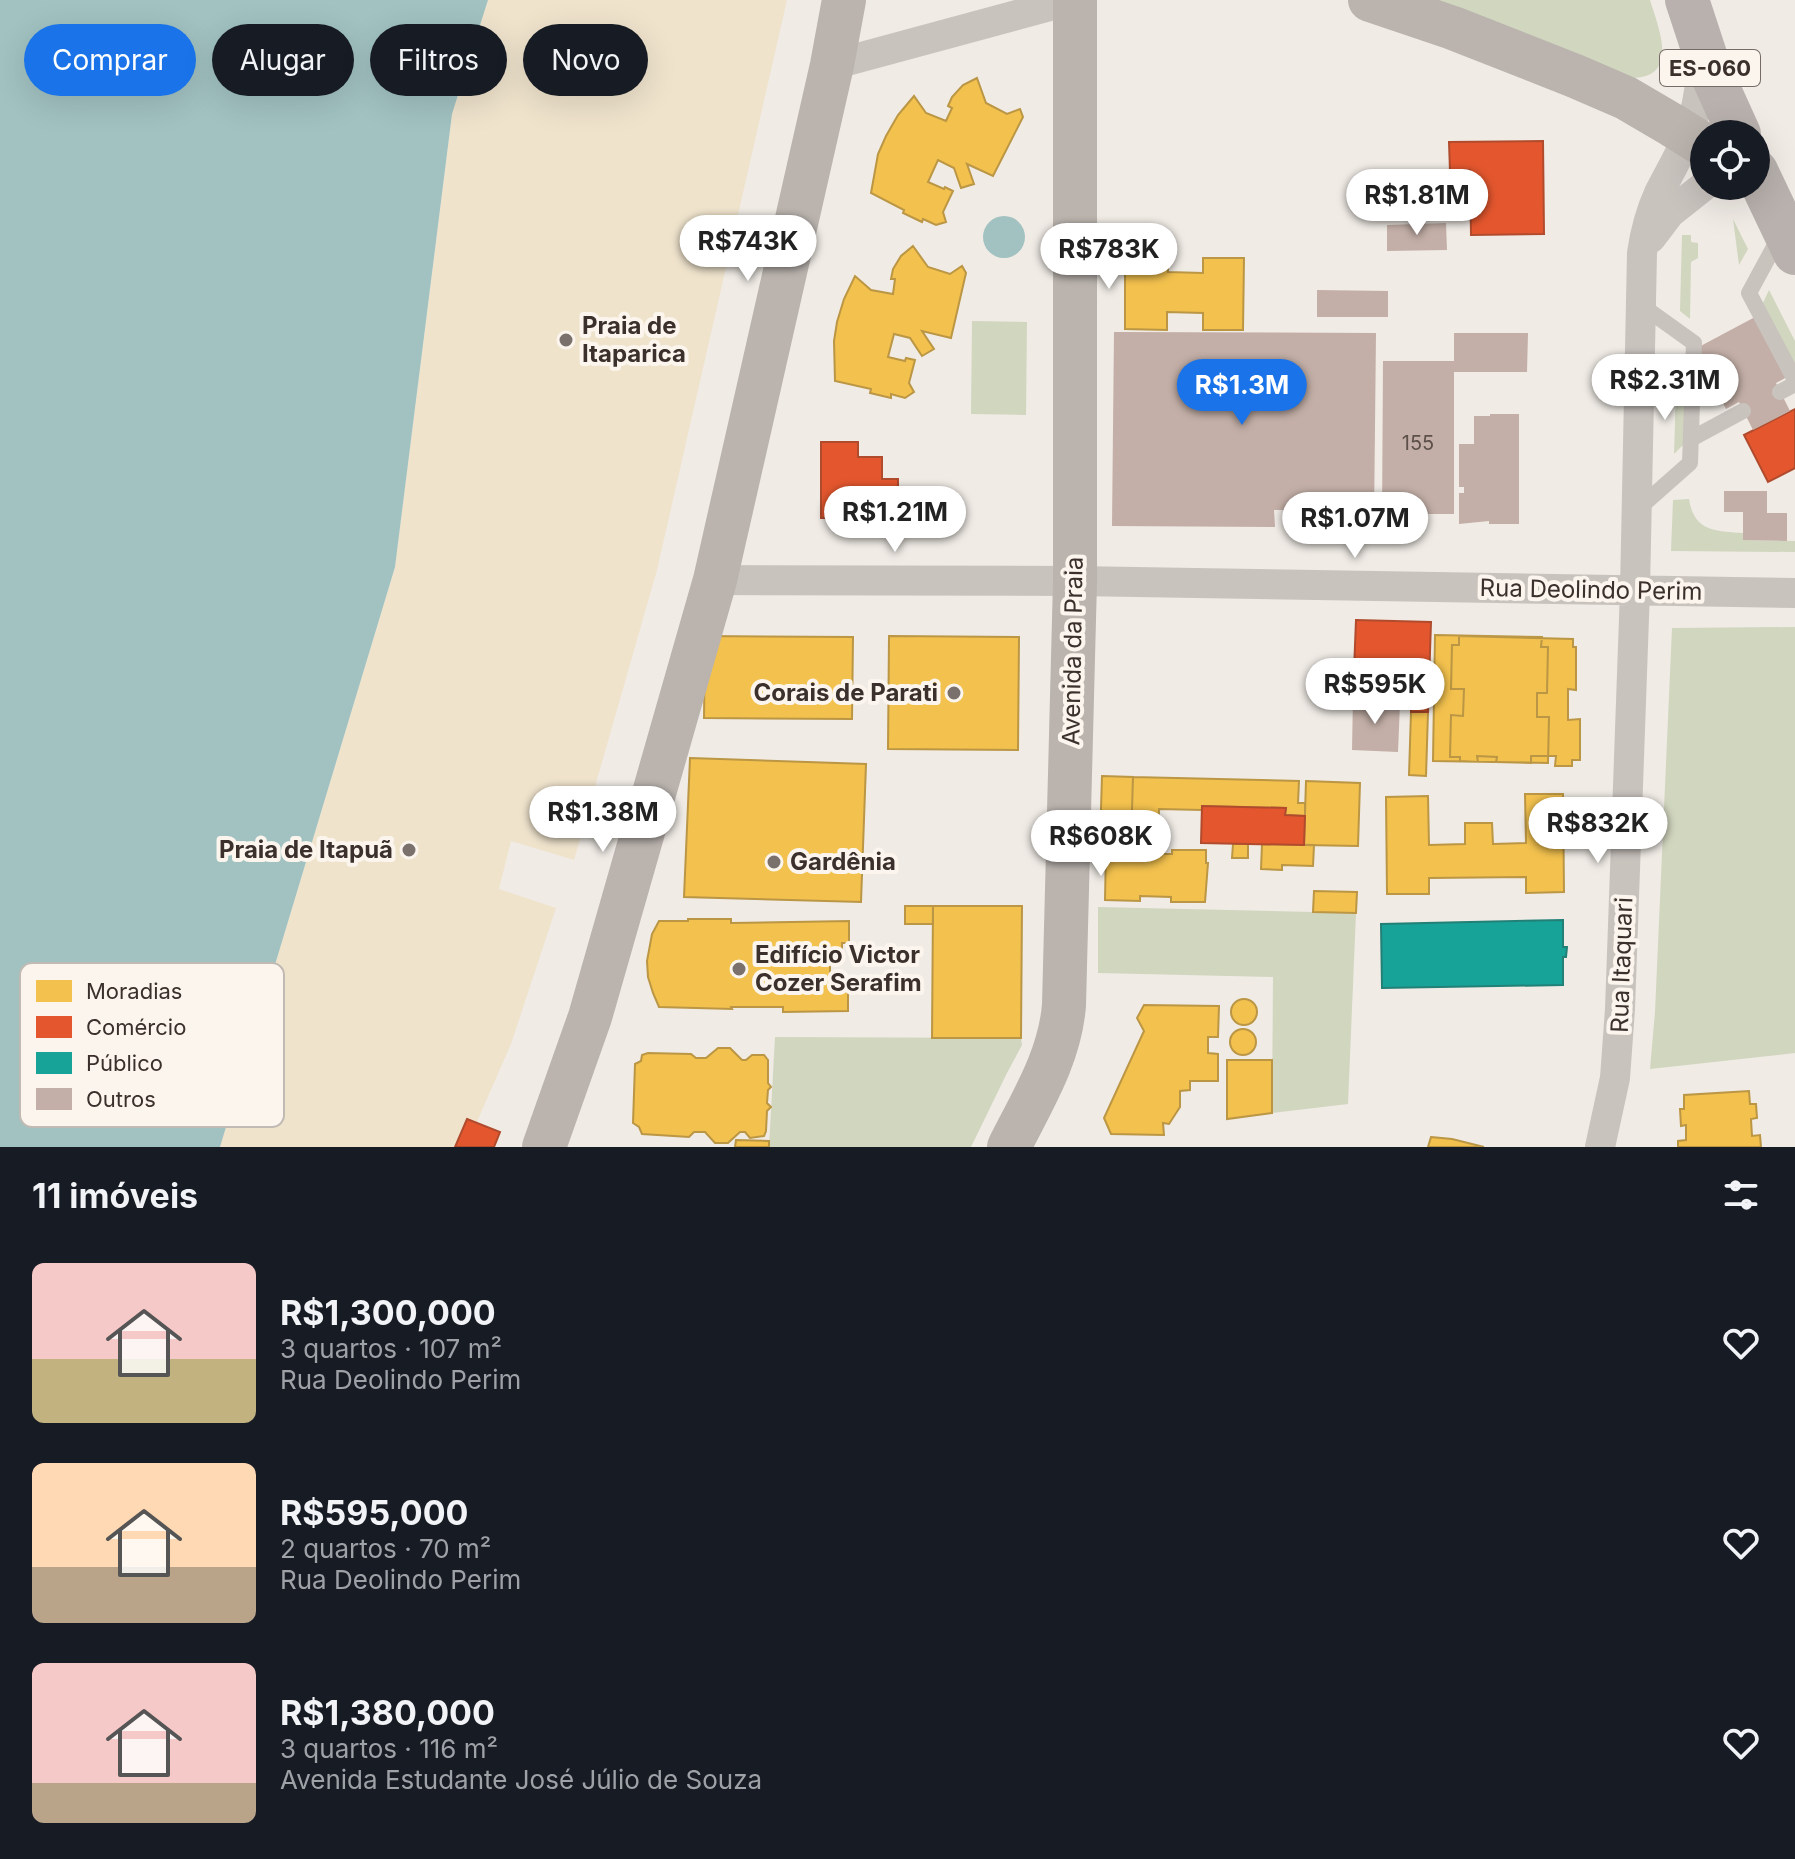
<!DOCTYPE html>
<html lang="pt">
<head>
<meta charset="utf-8">
<style>
  :root { --surface:#171b24; --page:#242831; --text:#f1f3f6; --muted:#9ea1a6; --accent:#1a73e8 }
  body { margin:0; font-family:Inter,sans-serif; background:var(--page); color:var(--text); height:100vh; display:flex; flex-direction:column; font-size:30px; white-space:nowrap }
  * { box-sizing:border-box; margin:0 }
  p { font-size:26px; color:var(--muted) }
  .icon { flex:none; width:44px; height:44px; fill:none; stroke:currentColor; stroke-width:2; stroke-linecap:round; stroke-linejoin:round }
  .map { position:relative; height:1147px; overflow:hidden }
  .panel { display:flex; flex-direction:column; background:var(--surface); flex:1 }
  .panel>* { flex:none }
  .top-card { position:absolute; left:24px; top:24px; width:800px; height:72px; display:flex; gap:16px }
  .controls { position:absolute; left:1690px; top:120px; display:grid; gap:16px }
  .controls a { display:grid; place-items:center; width:80px; height:80px; border-radius:50%; background:var(--surface); box-shadow:0 8px 32px #0002; font-size:40px }
  .price { position:absolute; translate:-50% -68px; padding:0 18px; border-radius:28px; background:#fff; color:#222; font-size:26px; line-height:52px; filter:drop-shadow(0 2px 4px #0008) }
  .price::after { content:''; position:absolute; left:50%; top:48px; width:24px; height:18px; margin-left:-12px; background:inherit; clip-path:polygon(0 0,100% 0,50% 100%) }
  .price.active { background:var(--accent); color:#fff }
  ul { padding:0; list-style:none }
  li { display:flex; align-items:center; gap:24px; height:200px; padding:0 32px }
  li span { display:grid; place-items:center; flex:none; width:224px; height:160px; border-radius:12px; color:#555 }
  li>.icon { margin-inline-start:auto }
  span .icon { width:96px; height:96px; fill:#fffc; stroke-width:1 }
  li b { font-size:34px }
  h2 { display:flex; justify-content:space-between; align-items:center; height:96px; padding:0 32px; font-size:34px }
  .tag { padding:0 28px; border-radius:36px; background:var(--surface); box-shadow:0 8px 32px #0002; font-size:28px; line-height:72px }
  .tag.active { background:var(--accent); color:#fff }
  .map>svg:first-child { display:block }
  .green { fill:#d1d6bf }
  .sand { fill:#efe3cc }
  .water { fill:#a1c2c1 }
  .homes { fill:#f2c14e; stroke:#bb9644; stroke-width:2 }
  .shops { fill:#e4572e; stroke:#b14b2d; stroke-width:2 }
  .public { fill:#17a398; stroke:#228077; stroke-width:2 }
  .building { fill:#c3afa7 }
  .lines { fill:none; stroke-linecap:round; stroke-linejoin:round }
  .lane { stroke:#c9c3be; stroke-width:16 }
  .street { stroke:#c9c3be; stroke-width:30 }
  .secondary { stroke:#bab3ae; stroke-width:44 }
  .primary { stroke:#b8b1ad; stroke-width:44 }
  .poi-dot { fill:#7a716c; stroke:#fbf5ee; stroke-width:3 }
  .labels { text-anchor:middle; stroke-width:8; stroke-linejoin:round; paint-order:stroke }
  .number-label { font-size:20px; fill:#5d504a }
  .shield { fill:#fbf5ee; stroke:#756b66; stroke-width:2 }
  .shield-label { font-size:22px; font-weight:bold; fill:#3b302b }
  .poi-label { font-size:24px; font-weight:bold; fill:#3b302b; stroke:#fbf5ee; text-anchor:start }
  .street-label { font-size:24px; fill:#3b302b; stroke:#fbf5ee }
  .key { fill:#fbf5ee; stroke:#c1bab4; stroke-width:2 }
  .key-label { font-size:22px; fill:#3b302b }
</style>
</head>
<body>
<div class="map">
<svg width="1795" height="1147" viewBox="0 0 1795 1147">
  <rect width="100%" height="100%" fill="#f0ebe5"/>
  <path class="green" d="M1426,0H1650C1658,27 1681,78 1631,78Z
    M1733,219L1748,249L1739,265Z
    M1682,235H1691V242L1698,243V258L1691,262L1690,319L1680,311Z
    M1769,290L1795,341V365L1762,305Z
    M972,321L1027,322L1026,415L971,414Z
    M1677,360L1688,364L1684,444L1674,454Z
    M1689,499C1694,532 1716,531 1743,533V540L1795,541V552L1671,551L1673,500Z
    M1795,627V1053L1650,1069L1655,1012L1672,628Z
    M1098,907L1356,913L1348,1104L1272,1113L1273,977L1098,973Z
    M775,1037L1021,1038L1022,1045L1007,1073L971,1147H769Z"/>
  <path class="sand" d="M488,0H787L657,570L574,860L511,841L499,889L556,908L511,1044L466,1147H220L395,567L452,114Z"/>
  <path class="water" d="M0,0H488L452,114L395,567L220,1147H0Z
    M983 237a21 21 0 1 1 42 0a21 21 0 1 1-42 0Z"/>
  <path class="homes" d="M977,78L986,103L1007,114L1020,109L1023,117L993,176L967,164L974,184L961,188L954,168L938,160L928,182L944,189L945,187L953,191L943,212L946,222L936,225L923,219L922,222L903,213L904,210L871,193L878,154L886,136L898,115L914,96L926,113L946,121L952,108L948,106L952,97L963,85Z
    M913,246L928,267L950,274L962,266L966,273L951,338L922,331L934,349L922,356L910,338L894,334L888,357L905,361L906,358L915,360L909,383L914,392L905,398L891,394V398L870,393L871,389L835,381L834,341L837,322L844,299L855,276L871,290L893,294L895,279H891L893,269L901,256Z
    M1125,257L1168,258V272L1203,273V258H1244L1243,330H1203V313L1167,312V330L1125,329Z
    M1149,375H1189V386L1288,387L1289,375H1333L1332,482H1286V473L1187,472V480H1148Z
    M1435,635L1542,637L1541,647H1548L1547,693H1537V717H1549L1548,763L1433,761Z
    M705,636L853,637L852,719L704,718Z
    M889,636L1019,637L1018,750L888,749Z
    M1459,636L1573,639V647H1576V690L1568,689V720L1580,719V760H1572V766H1555L1556,756H1531V763L1496,762L1497,757L1477,756L1478,762L1460,761V757H1450L1451,715L1463,716L1464,689H1451L1452,645H1459Z
    M1459,636L1573,639V647H1576V690L1568,689V720L1580,719V760H1572V766H1555L1556,756H1531V763L1496,762L1497,757L1477,756L1478,762L1460,761V757H1450L1451,715L1463,716L1464,689H1451L1452,645H1459Z
    M1411,712H1428L1426,776L1409,775Z
    M690,758L866,764L861,902L684,897Z
    M1102,776L1133,777L1131,841H1100Z
    M1133,777L1299,781L1298,803H1305V816L1285,815L1286,808L1202,806V810L1159,809L1158,842L1131,841Z
    M1306,781L1360,783L1358,846L1304,845Z
    M1525,794H1563L1564,892L1526,893V877L1429,878V894H1387L1386,797L1428,796L1429,845L1465,844V823H1492L1493,844L1526,843Z
    M1233,844H1248V858H1232Z
    M1262,844L1314,845L1313,866L1282,865V870L1261,869Z
    M1106,848L1141,849V854H1172V850H1206V863H1208L1205,902H1171V897L1140,896V901L1105,900Z
    M1314,891L1357,892L1356,913L1313,912Z
    M905,906H933V924H905Z
    M933,906H1022L1021,1038H932Z
    M688,919H731V923L849,921V943H842V954H830V978H842V992H848V1011L783,1012V1007H731L732,1009L659,1007L653,993L648,977L647,961L652,934L659,921H688Z
    M1231 1012a13 13 0 1 1 26 0a13 13 0 1 1-26 0Z
    M1144,1005L1219,1006L1218,1037H1208V1053L1218,1054V1081H1190V1090L1180,1091V1107L1169,1124L1163,1123L1164,1135L1111,1134L1104,1118L1144,1031L1137,1018Z
    M1230 1042a13 13 0 1 1 26 0a13 13 0 1 1-26 0Z
    M718,1048H730L742,1060H746L752,1055H764L768,1060V1083L771,1087L768,1090L767,1103L771,1107L767,1111L766,1131L764,1136L750,1138L745,1132H740L728,1143H715L705,1132H694L689,1137L642,1134L639,1127L633,1123L635,1064L641,1061L642,1055L648,1053L691,1054L696,1058H706Z
    M1227,1060H1272V1113L1227,1119Z
    M1749,1091L1750,1104H1756L1757,1118L1751,1119L1752,1136L1760,1135L1761,1147H1678V1141L1686,1140V1125L1681,1126L1680,1109H1684V1095Z
    M1431,1137L1452,1139L1484,1147H1428Z
    M736,1140L769,1141V1147H735Z"/>
  <path class="shops" d="M1543,141L1544,234L1471,235L1470,170L1450,171L1449,142Z
    M1795,409V468L1768,482L1744,435Z
    M821,442H858V457H882V479H898V518H821Z
    M1356,620L1431,622L1428,712H1411V704L1366,702L1367,696H1353Z
    M1202,806L1286,808L1285,815L1305,816L1304,845L1201,843Z
    M467,1119L500,1132L494,1147H455Z"/>
  <path class="public" d="M1563,920V947H1567L1566,957H1563V985L1382,988L1381,924Z"/>
  <path class="building" d="M1446,223L1447,250L1387,251V225Z
    M1317,290L1388,291V317H1317Z
    M1755,317L1787,377L1776,383L1790,411L1753,430L1739,402L1726,409L1695,349Z
    M1114,332L1376,333L1374,520L1324,519V510H1274L1275,527L1112,526Z
    M1454,333H1528L1527,372H1454V514H1418L1417,535L1386,534V522H1382L1383,361H1454Z
    M1490,414H1519V524H1489V521L1459,524V493H1464V487H1459V444H1474V416H1490Z
    M1724,491H1767V513H1787V541L1743,540V512H1724Z
    M1353,696H1367L1366,702L1400,703L1398,752L1352,750Z"/>
  <g class="lines">
    <path class="lane" d="M1781,234L1749,293L1795,380
      M1780,392L1795,384
      M1691,439L1743,411
      M1638,509L1690,463L1694,343L1641,305"/>
    <path class="street" d="M832,65L1072,0
      M1651,238L1670,213L1704,186
      M715,580L1075,581L1795,593
      M1600,1147L1615,1078L1620,1009L1635,590L1642,253C1645,232 1650,213 1659,193C1668,175 1679,157 1687,137C1697,112 1701,85 1702,58"/>
    <path class="secondary" d="M1370,0L1453,28L1575,76L1626,98L1672,125L1704,145
      M544,1147L590,1017L715,580L832,65L844,0
      M1009,1147C1032,1101 1060,1057 1064,1005L1075,581V0"/>
    <path class="primary" d="M1687,0L1710,70L1739,134
      M1756,171L1795,253"/>
  </g>
  <g class="poi-dot">
    <circle cx="566" cy="340" r="8"/>
    <circle cx="954" cy="693" r="8"/>
    <circle cx="409" cy="850" r="8"/>
    <circle cx="774" cy="862" r="8"/>
    <circle cx="739" cy="969" r="8"/>
  </g>
  <g class="labels">
    <g class="number-label">
      <text x="1418" y="450">155</text>
    </g>
    <rect class="shield" x="1660" y="50" width="100" height="36" rx="6"/>
    <g class="shield-label">
      <text x="1710" y="76">ES-060</text>
    </g>
    <g class="poi-label">
      <text x="582" y="334">Praia de<tspan x="582" dy="28">Itaparica</tspan></text>
      <text x="938" y="701" text-anchor="end">Corais de Parati</text>
      <text x="393" y="858" text-anchor="end">Praia de Itapuã</text>
      <text x="790" y="870">Gardênia</text>
      <text x="755" y="963">Edifício Victor<tspan x="755" dy="28">Cozer Serafim</tspan></text>
    </g>
    <g class="street-label">
      <text transform="translate(1591 590) rotate(1)" y="8">Rua Deolindo Perim</text>
      <text transform="translate(1073 651) rotate(-89)" y="8">Avenida da Praia</text>
      <text transform="translate(1622 965) rotate(-88)" y="8">Rua Itaquari</text>
    </g>
  </g>
  <rect x="20" y="963" width="264" height="164" rx="12" class="key"/>
  <rect x="36" y="980" width="36" height="22" fill="#f2c14e"/>
  <rect x="36" y="1016" width="36" height="22" fill="#e4572e"/>
  <rect x="36" y="1052" width="36" height="22" fill="#17a398"/>
  <rect x="36" y="1088" width="36" height="22" fill="#c3afa7"/>
  <g class="key-label">
    <text x="86" y="999">Moradias</text>
    <text x="86" y="1035">Comércio</text>
    <text x="86" y="1071">Público</text>
    <text x="86" y="1107">Outros</text>
  </g>
</svg>
<div class="controls">
<a><svg class="icon" aria-label="locate" viewBox="0 0 24 24"><circle cx="12" cy="12" r="6"/><path d="M12 2v4M12 18v4M2 12h4M18 12h4"/></svg></a>
</div>
<b class="price" style="left:1417px;top:237px">R$1.81M</b>
<b class="price" style="left:748px;top:283px">R$743K</b>
<b class="price" style="left:1109px;top:291px">R$783K</b>
<b class="price" style="left:1665px;top:422px">R$2.31M</b>
<b class="price active" style="left:1242px;top:427px">R$1.3M</b>
<b class="price" style="left:895px;top:554px">R$1.21M</b>
<b class="price" style="left:1355px;top:560px">R$1.07M</b>
<b class="price" style="left:1375px;top:726px">R$595K</b>
<b class="price" style="left:603px;top:854px">R$1.38M</b>
<b class="price" style="left:1598px;top:865px">R$832K</b>
<b class="price" style="left:1101px;top:878px">R$608K</b>
<div class="top-card">
<a class="tag active">Comprar</a>
<a class="tag">Alugar</a>
<a class="tag">Filtros</a>
<a class="tag">Novo</a>
</div>
</div>
<section class="panel">
<h2>11 imóveis<svg class="icon" aria-label="filters" viewBox="0 0 24 24"><path d="M4 7h16M4 17h16"/><circle cx="9" cy="7" r="2"/><circle cx="15" cy="17" r="2"/></svg></h2>
<ul>
<li><span style="background:linear-gradient(#f6c9c9 60%,#c2b280 0)"><svg class="icon" aria-label="home" viewBox="0 0 24 24"><path d="M3 11l9-7 9 7M6 9v11h12V9"/></svg></span><div><b>R$1,300,000</b><p>3 quartos · 107 m²</p><p>Rua Deolindo Perim</p></div><svg class="icon" aria-label="heart" viewBox="0 0 24 24"><path d="M12 20l-8-8c-3-5 5-10 8-4 3-6 11-1 8 4z"/></svg></li>
<li><span style="background:linear-gradient(#ffd9b3 65%,#b9a48a 0)"><svg class="icon" aria-label="home" viewBox="0 0 24 24"><path d="M3 11l9-7 9 7M6 9v11h12V9"/></svg></span><div><b>R$595,000</b><p>2 quartos · 70 m²</p><p>Rua Deolindo Perim</p></div><svg class="icon" aria-label="heart" viewBox="0 0 24 24"><path d="M12 20l-8-8c-3-5 5-10 8-4 3-6 11-1 8 4z"/></svg></li>
<li><span style="background:linear-gradient(#f6c9c9 75%,#b9a48a 0)"><svg class="icon" aria-label="home" viewBox="0 0 24 24"><path d="M3 11l9-7 9 7M6 9v11h12V9"/></svg></span><div><b>R$1,380,000</b><p>3 quartos · 116 m²</p><p>Avenida Estudante José Júlio de Souza</p></div><svg class="icon" aria-label="heart" viewBox="0 0 24 24"><path d="M12 20l-8-8c-3-5 5-10 8-4 3-6 11-1 8 4z"/></svg></li>
</ul>
</section>
</body>
</html>
